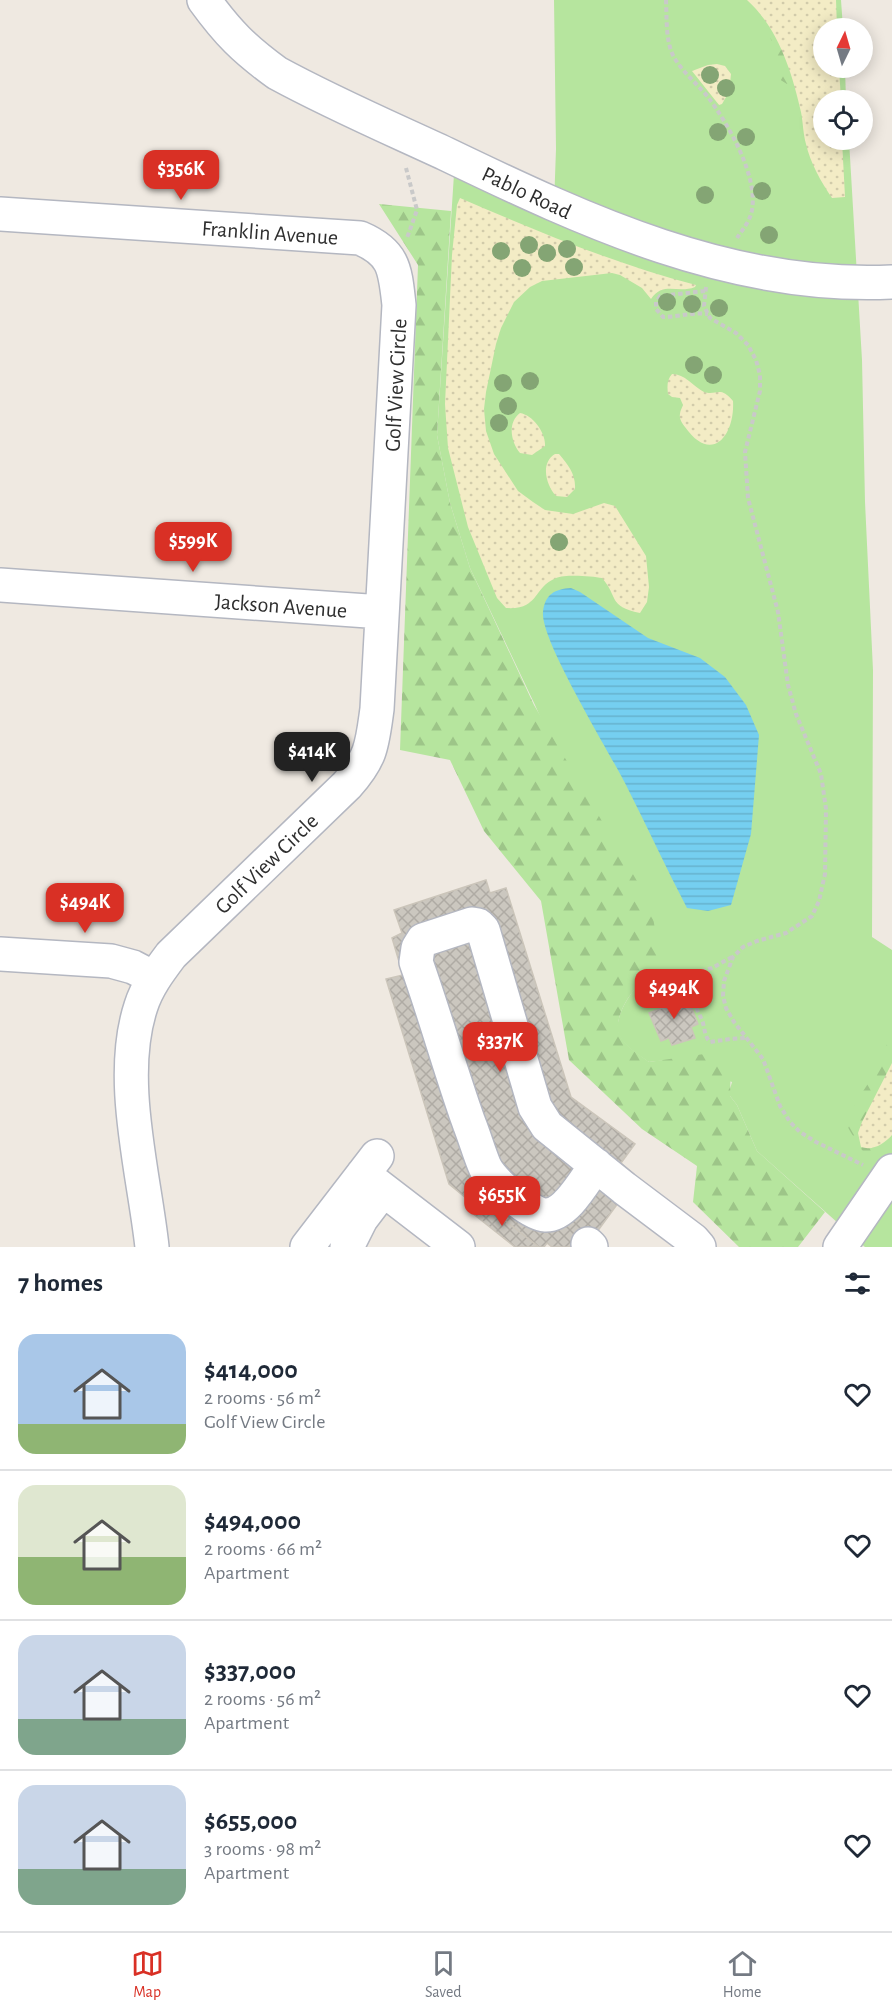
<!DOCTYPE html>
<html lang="en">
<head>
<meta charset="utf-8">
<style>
  :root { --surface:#fff; --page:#f6f6f7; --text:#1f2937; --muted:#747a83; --line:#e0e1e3; --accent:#d93025 }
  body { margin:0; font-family:"Alegreya Sans",sans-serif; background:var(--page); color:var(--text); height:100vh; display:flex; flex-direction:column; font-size:22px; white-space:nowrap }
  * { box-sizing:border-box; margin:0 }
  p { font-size:20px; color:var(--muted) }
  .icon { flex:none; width:33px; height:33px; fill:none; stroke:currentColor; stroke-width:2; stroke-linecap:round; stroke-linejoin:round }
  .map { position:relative; height:1247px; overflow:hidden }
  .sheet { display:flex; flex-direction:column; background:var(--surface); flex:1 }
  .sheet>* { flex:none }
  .needle { width:39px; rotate:5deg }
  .controls { position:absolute; left:813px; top:18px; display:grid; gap:12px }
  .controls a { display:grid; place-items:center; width:60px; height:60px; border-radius:50%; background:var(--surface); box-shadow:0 3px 15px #0003; font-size:30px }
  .price { position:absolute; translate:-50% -51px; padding:0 14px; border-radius:12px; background:var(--accent); color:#fff; font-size:20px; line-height:39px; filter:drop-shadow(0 2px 3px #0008) }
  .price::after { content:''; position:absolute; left:50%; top:36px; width:18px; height:14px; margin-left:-9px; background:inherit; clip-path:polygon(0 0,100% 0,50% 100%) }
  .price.active { background:#222; color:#fff }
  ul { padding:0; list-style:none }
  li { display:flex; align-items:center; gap:18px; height:150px; padding:0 18px }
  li+li { border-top:2px solid var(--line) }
  li span { display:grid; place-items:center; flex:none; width:168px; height:120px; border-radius:18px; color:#555 }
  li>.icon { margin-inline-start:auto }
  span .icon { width:72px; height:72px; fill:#fffc; stroke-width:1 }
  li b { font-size:26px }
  h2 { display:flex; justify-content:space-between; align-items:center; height:72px; padding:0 18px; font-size:26px }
  .tabs { display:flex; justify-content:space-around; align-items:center; height:84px; border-top:2px solid var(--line); background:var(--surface); font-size:16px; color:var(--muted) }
  .tabs a { display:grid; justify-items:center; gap:3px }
  .tabs .active { color:var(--accent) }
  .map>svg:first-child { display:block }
  .grass { fill:#b6e59e }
  .forest { fill:url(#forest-firs) }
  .sand { fill:url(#sand-dots) }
  .water { fill:url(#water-rules) }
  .building { fill:url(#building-cross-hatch); stroke:#cbc5ba; stroke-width:1.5 }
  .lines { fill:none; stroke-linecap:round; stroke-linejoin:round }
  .minor-casing { stroke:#b4b7c1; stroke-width:36 }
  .path { stroke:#c9c9c9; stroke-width:4; stroke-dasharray:4.5 3; stroke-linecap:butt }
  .minor { stroke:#fff; stroke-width:33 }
  .tree { fill:#84a574 }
  .labels { text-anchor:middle; stroke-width:6; stroke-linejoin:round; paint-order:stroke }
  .street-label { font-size:22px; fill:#2e2e2e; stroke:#fff }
</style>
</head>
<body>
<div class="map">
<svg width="892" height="1247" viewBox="0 0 892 1247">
  <defs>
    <pattern id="forest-firs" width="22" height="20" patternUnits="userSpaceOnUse" patternTransform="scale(1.5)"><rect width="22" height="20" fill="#b6e59e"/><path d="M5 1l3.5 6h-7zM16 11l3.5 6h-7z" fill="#9dc588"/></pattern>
    <pattern id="sand-dots" width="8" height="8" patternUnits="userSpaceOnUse" patternTransform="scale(1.5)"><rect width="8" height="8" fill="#f3ecc5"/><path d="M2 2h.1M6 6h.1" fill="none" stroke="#d1cbaa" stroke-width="1.8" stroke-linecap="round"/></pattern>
    <pattern id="water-rules" width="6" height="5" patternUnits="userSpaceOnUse" patternTransform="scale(1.5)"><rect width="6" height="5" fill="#75cff0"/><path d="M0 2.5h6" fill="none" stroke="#66b2ce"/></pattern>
    <pattern id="building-cross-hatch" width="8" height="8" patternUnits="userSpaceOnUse" patternTransform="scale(1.5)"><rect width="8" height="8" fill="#cbc7bf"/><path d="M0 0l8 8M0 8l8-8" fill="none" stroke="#afaba4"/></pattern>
  </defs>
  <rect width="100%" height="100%" fill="#efe9e1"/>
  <path class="grass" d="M554,0H841L843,28H824V68H845L846,100H824V140H849L862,360L865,502L873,670L872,937L892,950V1247H865L757,1151L737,1105L730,1096V1089L732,1082L667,1060L649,1062C639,1055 622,1045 618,1032C614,1013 638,981 652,970L535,705L470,568L450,503L437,435L454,174L554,205L556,149Z"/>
  <path class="forest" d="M769,20L804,81L787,84L779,79L769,30Z
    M379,204L451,211L437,435L450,503L470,568L534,705L651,905L661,966C642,975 612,1012 619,1033C624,1046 639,1054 649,1062L711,1053L719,1054L731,1064L730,1096L737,1105L757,1151L825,1212L798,1247H739L693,1202L697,1166L642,1129L569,1060L541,901L484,831L450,760L400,750L418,265Z
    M892,1041V1154C873,1166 864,1155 855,1139C851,1132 848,1129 846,1122C855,1101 869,1083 881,1064C885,1057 884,1050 888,1042Z"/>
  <path class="sand" d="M747,0H836L837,28H824V68H839L841,100H824V140H842L845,197L832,198C821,182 810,162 806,144C803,133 803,122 801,112C792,72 778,28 747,0Z
    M717,64L725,66L731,74L729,92L722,104L719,105L692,71L708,65Z
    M460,198C537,231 615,264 696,285L695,287C678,294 663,281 651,299L642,288L620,275L612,273L542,281L530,287L514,302L501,328L496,344L486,392L484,409L486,431L494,454L518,491L533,502L545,510L573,514L604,503L615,506L646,556L649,587L647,602L640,613C607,606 619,597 602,578C592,576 565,574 556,578C532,588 540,610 506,608L497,598L468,527L448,448L445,404L452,255L457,205Z
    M672,374C685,374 693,386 704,392C717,396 720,385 733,401C735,435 712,465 685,427C682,423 679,419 680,414C680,411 682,408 683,405L680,398L672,397L668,394C667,386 667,380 672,374Z
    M520,413C533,415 546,433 545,446L532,455L520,453C511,442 507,423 520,413Z
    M555,454H559C568,465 576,474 575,489L567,497L556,496C546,485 540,463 555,454Z
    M892,1063V1135C884,1144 873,1151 861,1147L858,1133L862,1122Z"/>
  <path class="water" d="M571,588L580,592L648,638L700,658L725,677L746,705L759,735L751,834L731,905L708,911L687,908C666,868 647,826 626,785C610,753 540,640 543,612C545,594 555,589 571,588Z"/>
  <path class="building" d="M486,880L490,893L506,888L571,1097L635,1144L621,1163L637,1177L586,1247H552L547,1243L544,1247H539L481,1202L477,1207L449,1184L386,979L403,975L392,938L402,933L394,910Z
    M677,994L681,1004L689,1001L698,1024L691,1027L695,1038L672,1045L669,1038L661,1041L649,1013L662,1008L659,1000Z
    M481,1202L539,1247H515L472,1213Z"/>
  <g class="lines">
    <g class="minor-casing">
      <path id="minor" d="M204,0C228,33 244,49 277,73C332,103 390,128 446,154C585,221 733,290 892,282
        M0,214L360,238C395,253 395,270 399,305L377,709C372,745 372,757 347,785L171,955C159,971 147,987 141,1006C117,1078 144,1173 152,1247
        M0,585L382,612
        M0,954L111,961L133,967L154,978
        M596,1165C585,1180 566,1216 545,1215C529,1214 492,1181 485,1167C479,1153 475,1138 469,1123C450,1070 435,1015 416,962L418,948L423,940L472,924L478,925L483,930L535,1107L547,1126L624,1188L693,1240L699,1247
        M363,1174L458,1247
        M588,1244L591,1247
        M307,1247L377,1156
        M347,1247L361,1219L383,1190
        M840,1247L892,1171"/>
    </g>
    <path class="path" d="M666,0C667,18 665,43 675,59C684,73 697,84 708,97C728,124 758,175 752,210C750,221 743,229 737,238
      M406,168L417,210L407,238
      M706,287L704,306L710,318L736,333L748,345L756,360L760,375V391L745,452L748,498L778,612L788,685L796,714L821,774L826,809L825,874L819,901L812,916L786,933L757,941L743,947L733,957L724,981L723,996L726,1008L734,1022L763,1059L780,1106L790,1122L800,1132L816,1142L863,1165
      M705,291L660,296L656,302V309L663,317C678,317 692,312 708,314
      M732,957L712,968L675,979C678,986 683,988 687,994C693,1001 698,1011 702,1020C705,1028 704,1036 710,1042L730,1039L746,1038"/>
    <use href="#minor" class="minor"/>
  </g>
  <g class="tree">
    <circle cx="710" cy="75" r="9"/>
    <circle cx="726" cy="88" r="9"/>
    <circle cx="718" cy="132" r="9"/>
    <circle cx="746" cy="137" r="9"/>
    <circle cx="762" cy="191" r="9"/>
    <circle cx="705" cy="195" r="9"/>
    <circle cx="769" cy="235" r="9"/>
    <circle cx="529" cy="245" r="9"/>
    <circle cx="567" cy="249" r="9"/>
    <circle cx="501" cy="251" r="9"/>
    <circle cx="547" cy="253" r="9"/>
    <circle cx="574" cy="267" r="9"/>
    <circle cx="522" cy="268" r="9"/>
    <circle cx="667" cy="302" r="9"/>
    <circle cx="692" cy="304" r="9"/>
    <circle cx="719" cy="308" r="9"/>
    <circle cx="694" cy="365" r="9"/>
    <circle cx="713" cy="375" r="9"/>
    <circle cx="530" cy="381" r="9"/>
    <circle cx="503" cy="383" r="9"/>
    <circle cx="508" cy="406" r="9"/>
    <circle cx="499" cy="423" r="9"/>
    <circle cx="559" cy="542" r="9"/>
  </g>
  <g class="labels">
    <g class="street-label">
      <text transform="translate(527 192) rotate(25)" y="8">Pablo Road</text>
      <text transform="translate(270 232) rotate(4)" y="8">Franklin Avenue</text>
      <text transform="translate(395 385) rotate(-87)" y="8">Golf View Circle</text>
      <text transform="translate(281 605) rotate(4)" y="8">Jackson Avenue</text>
      <text transform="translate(266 863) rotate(-44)" y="8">Golf View Circle</text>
    </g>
  </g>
</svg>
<div class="controls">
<a><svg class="needle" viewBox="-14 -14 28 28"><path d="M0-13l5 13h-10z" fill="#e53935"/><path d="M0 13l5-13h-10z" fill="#747a83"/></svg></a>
<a><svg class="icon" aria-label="locate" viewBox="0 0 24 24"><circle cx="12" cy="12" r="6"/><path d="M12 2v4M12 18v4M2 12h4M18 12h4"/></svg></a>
</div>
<b class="price" style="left:181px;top:201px">$356K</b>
<b class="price" style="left:193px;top:573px">$599K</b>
<b class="price active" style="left:312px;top:783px">$414K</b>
<b class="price" style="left:85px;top:934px">$494K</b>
<b class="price" style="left:674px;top:1020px">$494K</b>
<b class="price" style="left:500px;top:1073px">$337K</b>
<b class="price" style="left:502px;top:1227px">$655K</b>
</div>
<section class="sheet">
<h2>7 homes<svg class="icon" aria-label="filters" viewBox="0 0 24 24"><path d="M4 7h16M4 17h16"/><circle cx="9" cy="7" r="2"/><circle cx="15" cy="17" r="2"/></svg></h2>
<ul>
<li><span style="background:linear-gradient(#a9c7e8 75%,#8fb573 0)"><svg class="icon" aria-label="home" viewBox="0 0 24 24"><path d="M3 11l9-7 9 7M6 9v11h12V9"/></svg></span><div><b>$414,000</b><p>2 rooms · 56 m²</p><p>Golf View Circle</p></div><svg class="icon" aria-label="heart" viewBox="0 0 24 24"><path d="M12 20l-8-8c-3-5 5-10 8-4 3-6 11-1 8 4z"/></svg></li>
<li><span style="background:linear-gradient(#dfe7d0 60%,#8fb573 0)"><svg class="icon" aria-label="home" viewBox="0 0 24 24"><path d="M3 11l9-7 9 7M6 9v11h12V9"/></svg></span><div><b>$494,000</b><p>2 rooms · 66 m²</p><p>Apartment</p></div><svg class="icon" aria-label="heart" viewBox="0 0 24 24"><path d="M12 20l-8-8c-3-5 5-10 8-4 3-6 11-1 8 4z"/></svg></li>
<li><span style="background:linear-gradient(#c9d6e8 70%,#7fa58c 0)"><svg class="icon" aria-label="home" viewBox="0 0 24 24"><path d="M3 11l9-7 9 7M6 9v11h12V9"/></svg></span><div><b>$337,000</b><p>2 rooms · 56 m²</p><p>Apartment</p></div><svg class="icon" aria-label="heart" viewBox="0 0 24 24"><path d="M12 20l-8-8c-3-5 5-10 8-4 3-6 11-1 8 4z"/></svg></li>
<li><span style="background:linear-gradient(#c9d6e8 70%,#7fa58c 0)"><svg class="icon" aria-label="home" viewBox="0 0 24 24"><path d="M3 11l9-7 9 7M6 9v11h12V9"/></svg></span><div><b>$655,000</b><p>3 rooms · 98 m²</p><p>Apartment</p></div><svg class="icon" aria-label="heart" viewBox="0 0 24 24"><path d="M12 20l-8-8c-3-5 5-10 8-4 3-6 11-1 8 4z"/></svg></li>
</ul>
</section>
<nav class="tabs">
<a class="active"><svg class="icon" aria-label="map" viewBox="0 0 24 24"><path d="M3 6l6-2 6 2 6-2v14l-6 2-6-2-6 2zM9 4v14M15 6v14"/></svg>Map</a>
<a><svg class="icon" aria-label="saved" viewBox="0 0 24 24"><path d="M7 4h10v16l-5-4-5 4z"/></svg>Saved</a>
<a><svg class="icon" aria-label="home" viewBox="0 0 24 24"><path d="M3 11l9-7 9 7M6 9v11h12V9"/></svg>Home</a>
</nav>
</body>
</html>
